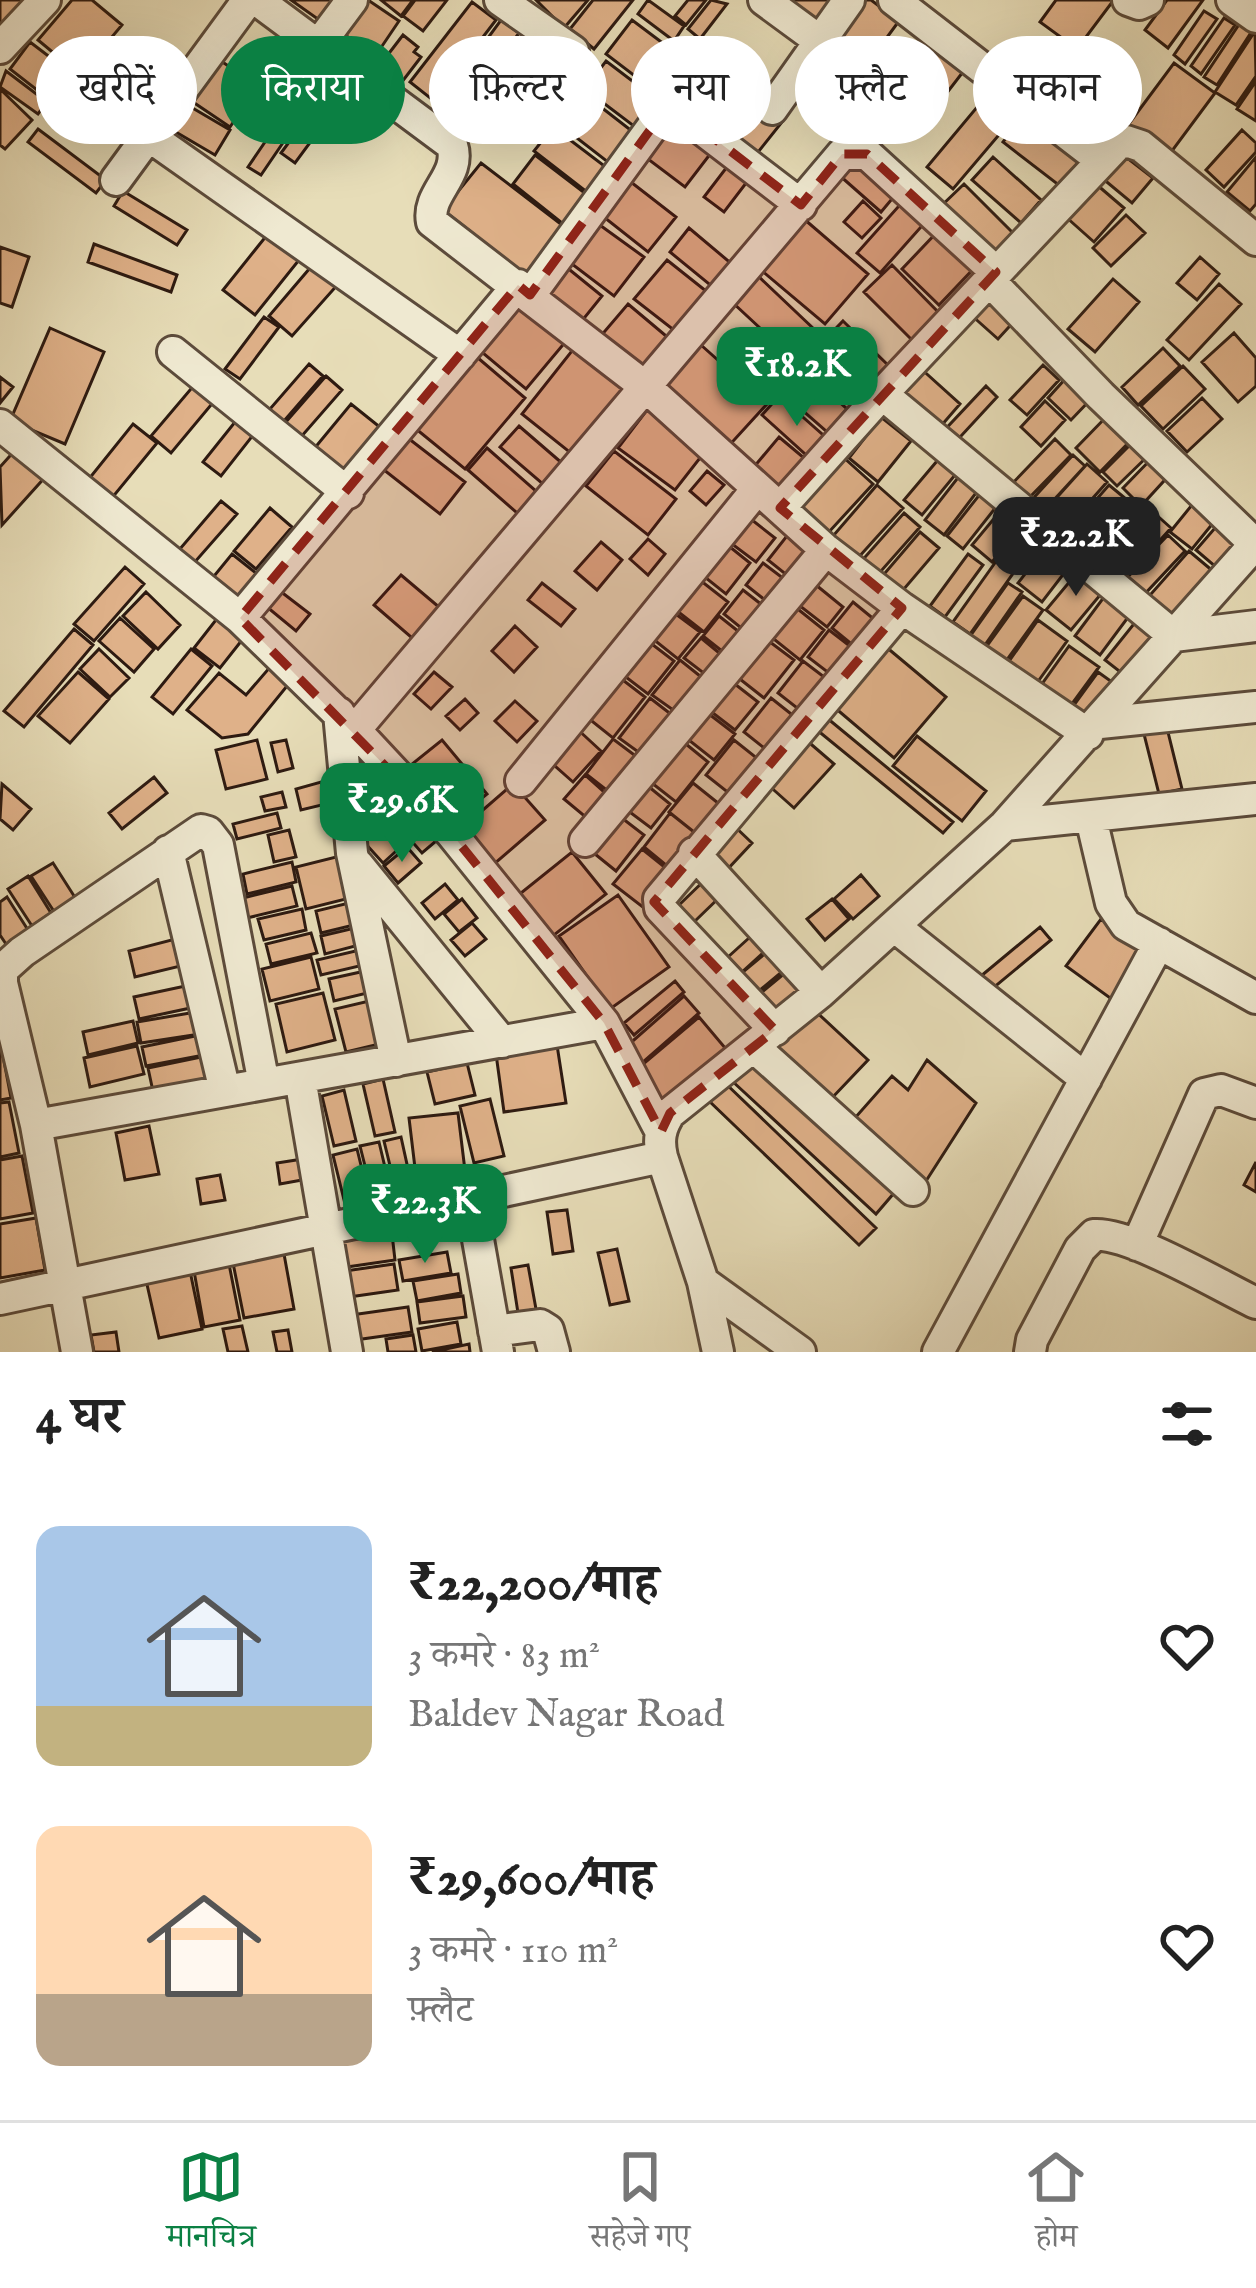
<!DOCTYPE html>
<html lang="hi">
<head>
<meta charset="utf-8">
<style>
  :root { --surface:#fff; --page:#f2f2f2; --text:#222; --muted:#767676; --line:#e0e0e0; --accent:#0b8043 }
  body { margin:0; font-family:"IM FELL English","Noto Serif Devanagari",serif; background:var(--page); color:var(--text); height:100vh; display:flex; flex-direction:column; font-size:45px; white-space:nowrap }
  * { box-sizing:border-box; margin:0 }
  p { font-size:39px; color:var(--muted) }
  .icon { flex:none; width:66px; height:66px; fill:none; stroke:currentColor; stroke-width:2; stroke-linecap:round; stroke-linejoin:round }
  .map { position:relative; height:1352px; overflow:hidden }
  .side { display:flex; flex-direction:column; background:var(--surface); flex:1 }
  .side>* { flex:none }
  .top-card { position:absolute; left:36px; top:36px; width:1185px; height:108px; display:flex; gap:24px }
  .price { position:absolute; translate:-50% -102px; padding:0 27px; border-radius:24px; background:var(--accent); color:#fff; font-size:39px; line-height:78px; filter:drop-shadow(0 3px 6px #0008) }
  .price::after { content:''; position:absolute; left:50%; top:72px; width:36px; height:27px; margin-left:-18px; background:inherit; clip-path:polygon(0 0,100% 0,50% 100%) }
  .price.on { background:#222; color:#fff }
  ul { padding:0; list-style:none }
  li { display:flex; align-items:center; gap:36px; height:300px; padding:0 36px }
  li span { display:grid; place-items:center; flex:none; width:336px; height:240px; border-radius:24px; color:#555 }
  li>.icon { margin-inline-start:auto }
  span .icon { width:144px; height:144px; fill:#fffc; stroke-width:1 }
  li b { font-size:51px }
  h2 { display:flex; justify-content:space-between; align-items:center; height:144px; padding:0 36px; font-size:51px }
  .tag { padding:0 42px; border-radius:54px; background:var(--surface); box-shadow:0 12px 48px #0002; font-size:42px; line-height:108px }
  .tag.on { background:var(--accent); color:#fff }
  .menu { display:flex; justify-content:space-around; align-items:center; height:168px; border-top:3px solid var(--line); background:var(--surface); font-size:33px; color:var(--muted) }
  .menu a { display:grid; justify-items:center; gap:6px }
  .menu .on { color:var(--accent) }
  .map>svg:first-child { display:block }
  .building { fill:#dfb189; stroke:#2d1a11; stroke-width:3 }
  .lines { fill:none; stroke-linecap:round; stroke-linejoin:round }
  .minor-casing { stroke:#5c4b3b; stroke-width:36 }
  .minor { stroke:#efe9d1; stroke-width:30 }
  .marked { fill:#8f2418; fill-opacity:0.2; stroke:#8f2418; stroke-width:9; stroke-dasharray:24 15; stroke-linejoin:round }
</style>
</head>
<body>
<div class="map">
<svg width="1256" height="1352" viewBox="0 0 1256 1352">
  <rect width="100%" height="100%" fill="#e7ddb8"/>
  <filter id="stains"><feTurbulence type="fractalNoise" baseFrequency=".00167" numOctaves="4"/><feColorMatrix values="0 0 0 0 .2 0 0 0 0 .09 0 0 0 0 .02 0 0 0 .5 -.17"/></filter>
  <radialGradient id="worn" r=".72"><stop offset=".6" stop-color="#630" stop-opacity="0"/><stop offset="1" stop-color="#630" stop-opacity=".3"/></radialGradient>
  <path class="building" d="M0,0H33L0,36Z
    M72,0H92L122,25L80,75L38,40Z
    M291,0H338L322,22Z
    M368,0L399,21L376,55L345,35Z
    M381,0H413L401,16Z
    M415,0H447L423,31L403,16Z
    M536,0H588L564,28Z
    M593,0H633L594,49L570,29Z
    M648,0L684,26L674,41L638,14Z
    M688,0H706L686,25L675,16Z
    M711,0L727,4L700,39L688,29Z
    M776,0H834L810,29Z
    M865,0H871L899,21L866,66L834,42Z
    M1056,0H1111L1113,1L1077,49L1040,22Z
    M1167,0H1203L1168,48L1145,30Z
    M472,2L496,20L434,101L410,82Z
    M1204,11L1217,19L1185,64L1174,55Z
    M1224,18L1235,25L1201,74L1191,66Z
    M501,20L519,33L459,115L441,102Z
    M632,20L692,65L665,99L606,54Z
    M1240,23L1252,31L1217,85L1204,77Z
    M1255,31L1256,76L1236,105L1215,92Z
    M531,34L552,48L525,86L504,71Z
    M403,35L418,47L414,52L421,57L392,95L370,78Z
    M927,38L966,68L933,111L894,81Z
    M30,42L76,77L55,104L10,69Z
    M308,58L320,66L289,111L277,102Z
    M218,59L258,86L230,127L190,100Z
    M606,61L664,105L643,133L585,89Z
    M1174,63L1215,93L1169,155L1128,125Z
    M323,68L335,76L300,124L288,115Z
    M6,71L47,102L38,114L0,87Z
    M493,72L513,87L483,128L463,113Z
    M337,77L351,87L295,163L281,153Z
    M1256,81V121L1237,109Z
    M522,86L548,105L529,131L503,112Z
    M0,89L32,120L5,149L0,145Z
    M579,90L637,135L613,166L555,121Z
    M745,93L782,122L751,161L714,132Z
    M988,94L1015,116L953,189L927,167Z
    M184,103L230,130L215,155L169,128Z
    M1024,114L1082,158L1060,186L1003,142Z
    M666,118L711,153L685,187L640,153Z
    M280,120L293,128L261,175L248,167Z
    M553,127L611,171L592,196L534,151Z
    M38,129L106,180L96,193L28,142Z
    M1242,130L1256,143V152L1224,187L1206,170Z
    M1122,154L1153,178L1132,203L1102,178Z
    M535,155L590,197L567,227L513,184Z
    M855,156L897,193L881,212L839,175Z
    M993,157L1041,200L1021,223L972,180Z
    M1256,157V204L1250,211L1227,192Z
    M733,159L753,174L724,212L704,197Z
    M481,163L566,228L528,277L443,210Z
    M627,179L676,217L648,252L600,214Z
    M964,184L1013,233L987,259L937,210Z
    M1096,184L1124,208L1094,242L1066,217Z
    M123,191L187,230L177,245L114,206Z
    M906,198L929,218L880,273L857,253Z
    M863,201L881,218L862,238L844,222Z
    M1126,215L1145,233L1111,266L1093,248Z
    M804,219L868,274L825,324L761,270Z
    M597,223L644,257L614,296L568,261Z
    M689,228L739,270L720,293L670,252Z
    M941,228L978,264L939,305L902,269Z
    M267,235L299,260L255,315L223,290Z
    M94,244L177,275L171,292L88,262Z
    M0,247L29,257L12,307L0,303Z
    M1200,257L1219,274L1197,300L1177,283Z
    M667,260L716,299L684,338L634,299Z
    M316,261L340,282L292,336L269,316Z
    M892,265L943,317L915,343L864,292Z
    M565,266L602,296L577,327L540,298Z
    M757,275L815,330L790,356L732,302Z
    M1113,279L1139,302L1095,352L1068,329Z
    M1219,284L1241,304L1189,360L1167,340Z
    M991,291L1018,317L998,339L970,314Z
    M517,300L567,340L526,389L477,348Z
    M628,304L678,346L649,380L599,338Z
    M264,317L279,327L240,379L225,369Z
    M843,321L893,370L867,397L817,348Z
    M50,328L104,352L65,444L10,421Z
    M1234,333L1256,358V386L1238,402L1202,362Z
    M701,345L767,404L725,450L659,391Z
    M575,347L630,390L577,458L522,414Z
    M1163,348L1180,366L1138,405L1122,387Z
    M471,352L525,398L465,469L410,424Z
    M309,364L323,376L277,429L263,417Z
    M1043,365L1059,380L1027,415L1010,400Z
    M799,366L847,409L827,432L778,389Z
    M918,366L960,404L934,434L891,396Z
    M1183,366L1205,389L1163,429L1141,406Z
    M326,376L342,390L294,445L278,431Z
    M0,377L13,387L0,403Z
    M201,377L221,393L171,453L151,436Z
    M1067,377L1091,399L1071,420L1048,398Z
    M986,386L997,397L950,448L938,437Z
    M779,396L831,442L814,462L762,415Z
    M1202,398L1222,419L1187,452L1167,431Z
    M1045,401L1065,420L1041,446L1021,427Z
    M351,404L386,432L348,478L313,450Z
    M650,406L707,449L675,490L618,448Z
    M243,412L261,425L221,476L203,462Z
    M1109,414L1134,437L1100,472L1076,448Z
    M881,417L911,441L878,482L849,458Z
    M133,424L157,443L107,504L84,485Z
    M519,426L570,470L551,491L500,447Z
    M404,435L465,482L440,514L379,466Z
    M779,437L810,463L779,500L748,474Z
    M1137,438L1151,453L1117,486L1103,472Z
    M1055,439L1071,455L1025,502L1009,487Z
    M17,448L47,475L2,525L0,467Z
    M487,448L544,498L524,519L468,470Z
    M614,451L676,499L648,535L586,486Z
    M943,454L960,469L922,515L904,500Z
    M1073,455L1085,466L1040,515L1028,504Z
    M1155,455L1173,471L1141,506L1123,488Z
    M843,457L873,484L828,533L798,506Z
    M1087,464L1107,482L1062,533L1041,515Z
    M707,471L724,485L706,505L690,491Z
    M960,475L979,489L944,535L925,520Z
    M877,485L903,508L858,558L833,536Z
    M1109,485L1132,504L1090,552L1067,533Z
    M984,489L1000,502L963,549L947,536Z
    M1196,500L1218,517L1192,549L1170,532Z
    M221,501L237,514L194,563L179,550Z
    M1007,503L1027,520L992,562L972,545Z
    M270,508L292,527L256,569L234,551Z
    M1152,511L1171,528L1125,579L1107,562Z
    M904,513L920,527L874,579L858,565Z
    M747,516L775,538L756,562L728,541Z
    M1221,521L1242,539L1217,568L1196,550Z
    M790,532L821,556L798,584L768,560Z
    M920,532L939,548L898,596L879,580Z
    M1168,535L1185,551L1140,599L1123,582Z
    M648,539L665,554L648,575L630,559Z
    M1051,540L1075,559L1042,602L1018,583Z
    M601,542L622,560L597,590L575,571Z
    M725,543L750,563L726,594L701,574Z
    M1189,551L1214,572L1168,625L1143,603Z
    M232,554L262,578L239,605L210,581Z
    M968,554L983,565L945,617L930,606Z
    M997,560L1014,572L970,634L953,622Z
    M763,563L792,585L775,608L746,585Z
    M125,567L144,584L94,641L74,624Z
    M1081,568L1106,588L1071,630L1046,610Z
    M401,575L446,613L419,644L374,605Z
    M696,577L728,602L704,632L672,607Z
    M542,583L575,609L561,626L528,600Z
    M1008,583L1022,592L980,652L966,642Z
    M816,585L843,607L827,627L800,606Z
    M743,590L771,612L751,636L724,614Z
    M280,591L310,614L296,631L267,607Z
    M146,592L180,625L158,649L123,616Z
    M1107,593L1132,612L1100,655L1075,636Z
    M1023,596L1043,610L1001,668L981,654Z
    M853,602L881,625L860,651L832,628Z
    M794,606L824,630L800,660L770,636Z
    M669,609L700,632L678,659L648,635Z
    M1141,615L1164,633L1128,678L1105,660Z
    M219,616L246,635L220,668L194,648Z
    M719,616L748,639L732,659L703,636Z
    M120,618L154,649L134,672L99,641Z
    M1038,620L1067,641L1034,687L1005,667Z
    M515,626L537,647L514,672L492,651Z
    M74,629L93,645L24,727L4,711Z
    M829,630L855,650L834,677L808,657Z
    M644,638L674,661L648,694L618,671Z
    M701,638L729,661L714,681L684,658Z
    M766,639L794,660L764,698L736,676Z
    M885,646L946,697L894,758L834,707Z
    M1069,646L1099,667L1066,712L1037,691Z
    M99,649L129,678L110,697L80,669Z
    M191,649L212,666L173,714L152,697Z
    M277,659L296,675L248,734L222,738L187,710L219,673L246,695Z
    M680,660L710,684L683,717L652,695Z
    M803,661L832,683L806,715L778,693Z
    M78,672L109,699L70,743L38,716Z
    M434,672L452,687L431,709L414,694Z
    M1098,672L1119,687L1092,724L1071,709Z
    M615,674L645,697L613,738L583,714Z
    M731,681L758,702L735,730L709,710Z
    M650,698L681,722L648,759L619,738Z
    M771,698L800,721L773,755L744,732Z
    M465,699L478,713L460,730L446,716Z
    M515,701L537,721L517,742L495,721Z
    M705,711L735,734L714,760L685,737Z
    M827,718L953,822L943,833L817,730Z
    M1166,724L1182,789L1159,794L1143,730Z
    M575,727L601,751L573,782L547,759Z
    M917,736L986,791L962,821L893,766Z
    M613,739L641,760L613,795L586,774Z
    M805,739L834,764L794,808L766,783Z
    M257,740L267,779L226,789L216,750Z
    M286,740L293,768L278,772L271,743Z
    M442,740L487,794L450,824L406,769Z
    M681,740L708,762L676,802L648,780Z
    M734,740L763,763L735,798L706,775Z
    M585,775L614,801L594,824L564,799Z
    M154,777L167,793L122,829L109,813Z
    M321,782L326,804L301,810L296,789Z
    M643,782L670,804L651,828L623,807Z
    M693,783L723,807L699,836L669,812Z
    M2,784L31,809L13,830L0,819Z
    M513,784L545,820L493,865L461,829Z
    M282,792L286,807L265,811L261,797Z
    M415,803L442,836L422,853L394,821Z
    M277,813L281,828L237,839L233,824Z
    M670,813L699,836L672,870L644,847Z
    M618,815L644,835L616,871L590,850Z
    M386,822L405,843L383,863L364,842Z
    M730,822L752,843L724,873L702,851Z
    M289,830L296,857L274,862L268,835Z
    M407,847L421,863L398,883L384,866Z
    M642,849L672,873L644,908L613,884Z
    M572,852L606,894L549,939L516,897Z
    M348,854L358,896L306,909L296,867Z
    M292,862L296,882L247,894L243,874Z
    M53,863L76,899L55,913L31,876Z
    M710,875L726,891L694,922L678,906Z
    M861,875L879,896L853,919L834,899Z
    M28,876L51,913L32,926L8,889Z
    M445,884L458,900L435,919L422,903Z
    M292,886L297,906L247,918L243,898Z
    M618,895L669,967L610,1009L559,936Z
    M7,897L28,930L6,944L0,935V902Z
    M462,899L477,918L459,932L444,914Z
    M832,899L849,919L825,940L807,919Z
    M353,902L358,924L321,933L316,911Z
    M302,909L306,930L264,940L258,919Z
    M1101,919L1152,956L1117,1003L1066,966Z
    M472,923L486,939L465,956L451,940Z
    M359,927L363,944L325,954L321,936Z
    M1040,927L1051,940L992,989L981,976Z
    M760,928L774,943L742,972L728,957Z
    M311,933L317,953L271,964L266,944Z
    M183,937L189,964L135,977L129,951Z
    M773,947L789,966L754,995L738,976Z
    M364,949L368,964L321,975L317,960Z
    M311,957L319,989L270,1001L262,969Z
    M791,968L809,990L775,1019L756,997Z
    M374,969L380,990L334,1001L329,979Z
    M675,981L684,992L634,1035L624,1023Z
    M190,985L195,1007L139,1019L134,997Z
    M323,993L335,1040L287,1052L276,1004Z
    M684,996L699,1013L642,1063L627,1046Z
    M382,998L392,1041L346,1052L335,1009Z
    M811,1007L868,1060L831,1099L775,1046Z
    M196,1012L200,1034L141,1043L137,1022Z
    M699,1017L726,1049L663,1102L636,1070Z
    M133,1021L138,1043L88,1055L83,1032Z
    M200,1035L204,1055L146,1066L142,1047Z
    M0,1040L11,1098L0,1100Z
    M557,1045L566,1103L504,1112L496,1054Z
    M137,1046L144,1074L90,1087L84,1058Z
    M206,1056L212,1084L154,1096L148,1068Z
    M749,1060L894,1193L876,1214L731,1080Z
    M927,1060L976,1103L926,1181L854,1119L892,1076L908,1090Z
    M467,1063L475,1095L435,1104L427,1072Z
    M383,1079L395,1132L375,1136L363,1084Z
    M724,1082L876,1228L859,1245L707,1099Z
    M344,1090L356,1141L334,1146L322,1096Z
    M490,1099L504,1156L474,1163L460,1106Z
    M9,1102L19,1153L0,1157V1103Z
    M458,1113L467,1187L418,1193L409,1118Z
    M149,1126L159,1174L125,1180L116,1133Z
    M401,1137L410,1178L394,1182L384,1141Z
    M379,1142L392,1197L374,1202L360,1146Z
    M357,1149L370,1202L346,1208L333,1155Z
    M22,1156L33,1213L0,1219V1160Z
    M309,1158L313,1178L280,1184L277,1163Z
    M1256,1162V1192L1244,1185Z
    M220,1175L225,1200L201,1204L197,1179Z
    M567,1210L573,1251L553,1254L547,1212Z
    M36,1218L45,1270L0,1278V1224Z
    M392,1234L395,1260L340,1268L336,1242Z
    M617,1249L629,1301L610,1305L598,1253Z
    M447,1252L451,1273L403,1281L399,1260Z
    M284,1254L294,1309L244,1318L233,1263Z
    M229,1264L240,1320L204,1327L194,1271Z
    M394,1264L398,1290L342,1298L338,1272Z
    M528,1265L536,1309L518,1313L511,1268Z
    M190,1271L202,1329L159,1338L146,1280Z
    M458,1274L461,1293L417,1301L413,1281Z
    M463,1296L466,1317L420,1323L417,1302Z
    M408,1307L412,1332L355,1340L351,1315Z
    M457,1322L461,1344L422,1351L418,1329Z
    M242,1326L248,1352H228L223,1329Z
    M288,1330L292,1352H277L273,1332Z
    M116,1332L119,1352H94L91,1335Z
    M413,1335L416,1352H388L386,1339Z
    M469,1344L470,1352H432Z"/>
  <g class="lines">
    <g class="minor-casing">
      <path id="minor" d="M257,0L452,145C462,176 426,193 432,222L647,388L826,550L902,608L1088,734
        M500,0L573,51
        M764,0L892,94
        M894,0L1101,160
        M1128,0L1139,4L1148,0
        M1232,0L1256,17
        M317,47L352,0
        M0,48L45,0
        M772,109L849,0
        M149,136L460,355
        M116,180L248,0
        M989,280L1101,396L1255,544
        M530,295L669,104L801,205
        M173,352L348,493
        M882,394L1174,636L1256,626
        M0,425L240,618L355,730L451,833L604,1023L661,1132
        M780,508L882,394L1117,145L1126,141L1141,146L1256,240
        M240,618L518,285
        M339,713L352,853L396,1061
        M1100,723L1256,707
        M355,730L842,154H867L996,272
        M521,781L757,489
        M1091,818L1111,903L1126,925L1256,998
        M1005,825L1256,799
        M585,841L826,550
        M168,851L225,1091
        M694,853L821,992
        M358,865L502,1042
        M894,926L1086,1079
        M775,1030L660,908L659,899L902,608
        M754,1047L913,1190
        M300,1078L347,1352
        M36,1125L604,1023
        M471,1200L498,1352
        M1137,1245L1204,1094L1221,1090L1256,1103
        M703,1282L800,1352
        M0,1299L662,1157
        M494,1331L540,1325L548,1330L554,1352
        M77,1352L36,1125L2,983V970L22,952L201,830L208,832L218,845L264,1084
        M718,1352L703,1282L662,1157C658,1140 660,1128 670,1113L821,992L1005,825L1256,543
        M938,1352L1159,943
        M1030,1352L1032,1340L1080,1249L1094,1235C1130,1232 1220,1286 1256,1303"/>
    </g>
    <use href="#minor" class="minor"/>
  </g>
  <path class="marked" d="M669,104L801,205L842,154H867L996,272L780,508L902,608L654,902L775,1030L670,1113L661,1132L604,1023L451,833L240,618L518,285L530,295Z"/>
  <rect width="100%" height="100%" filter="url(#stains)"/>
  <rect width="100%" height="100%" fill="url(#worn)"/>
</svg>
<b class="price" style="left:797px;top:429px">₹18.2K</b>
<b class="price on" style="left:1076px;top:599px">₹22.2K</b>
<b class="price" style="left:402px;top:865px">₹29.6K</b>
<b class="price" style="left:425px;top:1266px">₹22.3K</b>
<div class="top-card">
<a class="tag">खरीदें</a>
<a class="tag on">किराया</a>
<a class="tag">फ़िल्टर</a>
<a class="tag">नया</a>
<a class="tag">फ़्लैट</a>
<a class="tag">मकान</a>
</div>
</div>
<section class="side">
<h2>4 घर<svg class="icon" aria-label="filters" viewBox="0 0 24 24"><path d="M4 7h16M4 17h16"/><circle cx="9" cy="7" r="2"/><circle cx="15" cy="17" r="2"/></svg></h2>
<ul>
<li><span style="background:linear-gradient(#a9c7e8 75%,#c2b280 0)"><svg class="icon" aria-label="home" viewBox="0 0 24 24"><path d="M3 11l9-7 9 7M6 9v11h12V9"/></svg></span><div><b>₹22,200/माह</b><p>3 कमरे · 83 m²</p><p>Baldev Nagar Road</p></div><svg class="icon" aria-label="heart" viewBox="0 0 24 24"><path d="M12 20l-8-8c-3-5 5-10 8-4 3-6 11-1 8 4z"/></svg></li>
<li><span style="background:linear-gradient(#ffd9b3 70%,#b9a48a 0)"><svg class="icon" aria-label="home" viewBox="0 0 24 24"><path d="M3 11l9-7 9 7M6 9v11h12V9"/></svg></span><div><b>₹29,600/माह</b><p>3 कमरे · 110 m²</p><p>फ़्लैट</p></div><svg class="icon" aria-label="heart" viewBox="0 0 24 24"><path d="M12 20l-8-8c-3-5 5-10 8-4 3-6 11-1 8 4z"/></svg></li>
</ul>
</section>
<nav class="menu">
<a class="on"><svg class="icon" aria-label="map" viewBox="0 0 24 24"><path d="M3 6l6-2 6 2 6-2v14l-6 2-6-2-6 2zM9 4v14M15 6v14"/></svg>मानचित्र</a>
<a><svg class="icon" aria-label="saved" viewBox="0 0 24 24"><path d="M7 4h10v16l-5-4-5 4z"/></svg>सहेजे गए</a>
<a><svg class="icon" aria-label="home" viewBox="0 0 24 24"><path d="M3 11l9-7 9 7M6 9v11h12V9"/></svg>होम</a>
</nav>
</body>
</html>
